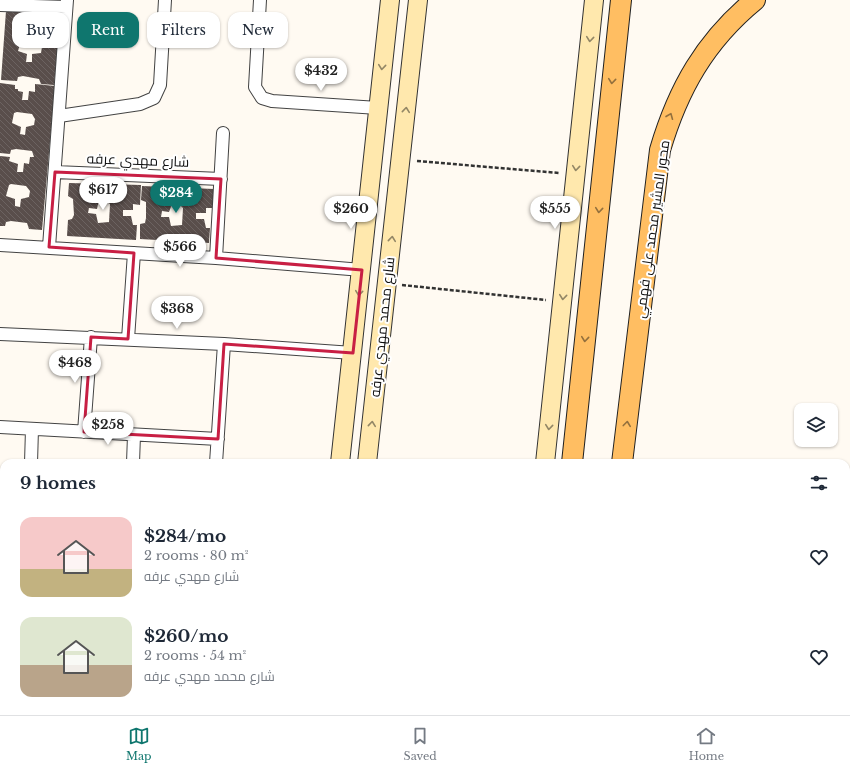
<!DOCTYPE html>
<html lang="en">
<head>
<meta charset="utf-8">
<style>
  :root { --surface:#fff; --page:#f6f6f7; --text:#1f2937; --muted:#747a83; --line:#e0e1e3; --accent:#0f766e }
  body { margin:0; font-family:"Libre Baskerville",Cairo,serif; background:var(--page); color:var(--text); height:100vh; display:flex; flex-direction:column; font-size:15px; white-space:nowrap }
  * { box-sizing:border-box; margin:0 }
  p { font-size:13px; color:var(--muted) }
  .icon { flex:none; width:22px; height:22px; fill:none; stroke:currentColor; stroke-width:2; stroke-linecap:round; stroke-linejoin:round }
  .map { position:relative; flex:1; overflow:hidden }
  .details { position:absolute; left:0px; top:459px; width:850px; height:256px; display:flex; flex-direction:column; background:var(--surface); border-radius:12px 12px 0 0; box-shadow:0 1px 3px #0004 }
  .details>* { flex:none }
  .banner { position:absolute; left:12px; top:12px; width:400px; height:36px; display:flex; gap:8px }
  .tools { position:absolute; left:794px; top:403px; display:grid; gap:8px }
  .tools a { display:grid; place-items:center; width:44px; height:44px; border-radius:8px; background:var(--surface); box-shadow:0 1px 3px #0004; font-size:20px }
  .price { position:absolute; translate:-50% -34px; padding:0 9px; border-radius:14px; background:#fff; color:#222; font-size:13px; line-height:26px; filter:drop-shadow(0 1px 2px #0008) }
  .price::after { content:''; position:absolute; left:50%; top:24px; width:12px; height:9px; margin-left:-6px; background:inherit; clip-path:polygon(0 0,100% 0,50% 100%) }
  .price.selected { background:var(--accent); color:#fff }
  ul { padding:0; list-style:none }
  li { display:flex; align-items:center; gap:12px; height:100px; padding:0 20px }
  li span { display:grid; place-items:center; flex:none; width:112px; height:80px; border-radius:12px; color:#555 }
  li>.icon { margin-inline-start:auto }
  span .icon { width:48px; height:48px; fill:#fffc; stroke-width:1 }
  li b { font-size:17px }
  h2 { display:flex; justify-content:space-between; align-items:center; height:48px; padding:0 20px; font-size:17px }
  .chip { padding:0 14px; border-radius:12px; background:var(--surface); box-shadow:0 1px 3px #0004; font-size:14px; line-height:36px }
  .chip.selected { background:var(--accent); color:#fff }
  .dock { display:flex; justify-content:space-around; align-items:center; height:56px; border-top:1px solid var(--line); background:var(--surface); font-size:11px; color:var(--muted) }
  .dock a { display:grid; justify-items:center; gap:2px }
  .dock .selected { color:var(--accent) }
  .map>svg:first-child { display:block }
  .building { fill:url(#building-back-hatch); fill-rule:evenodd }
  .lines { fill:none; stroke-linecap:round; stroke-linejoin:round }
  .lane-casing { stroke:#434343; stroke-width:8 }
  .street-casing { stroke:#434343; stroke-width:14 }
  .secondary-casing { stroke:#323232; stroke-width:20 }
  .primary-casing { stroke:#212121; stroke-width:22 }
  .path { stroke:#323232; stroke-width:2.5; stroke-dasharray:4 2; stroke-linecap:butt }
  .lane { stroke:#fff; stroke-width:6 }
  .street { stroke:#fff; stroke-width:12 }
  .secondary { stroke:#ffe8ad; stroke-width:18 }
  .primary { stroke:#ffbe62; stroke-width:20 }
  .oneway { stroke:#938766 }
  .oneway2 { stroke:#93703d }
  .marked { fill:none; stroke:#c81f44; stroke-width:3; stroke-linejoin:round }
  .labels { text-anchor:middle; stroke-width:4; stroke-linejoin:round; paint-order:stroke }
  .street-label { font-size:14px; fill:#101010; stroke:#fff }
</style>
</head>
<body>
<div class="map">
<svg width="850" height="715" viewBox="0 0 850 715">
  <defs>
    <pattern id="building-back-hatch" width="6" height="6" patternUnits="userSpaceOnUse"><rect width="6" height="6" fill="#594e4b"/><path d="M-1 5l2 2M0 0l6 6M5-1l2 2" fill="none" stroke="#6c6361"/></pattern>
  </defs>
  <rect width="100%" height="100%" fill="#fffaf2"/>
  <path class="building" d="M6,11L22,12L21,17L30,20L29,27L35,28L36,19H41L42,12L61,14L54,85L41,84L39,79L23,76L18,77L17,81L1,80ZM23,39L38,42L42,47L41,53L32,54V62H26L27,54L18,51L21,41Z
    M0,83L15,85V89H18V91L23,92L22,100H28L29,91L35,92V84L55,86L42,230L29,229L27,223L11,221L6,222L5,226H0V156L10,157L9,161L18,164L17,172H23L24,163L29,164L30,157H34L32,151L16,149L11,150L10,154L0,153ZM17,112L32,114L35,119L34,125L26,127L25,135L20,134L21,127L12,123L14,113ZM11,184L26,186L30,191L29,197L21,199L20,207L15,206V199L6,196L9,185Z
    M69,183L141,185L140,205L133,204V210H123V216H131L133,225H137L136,240L67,236L68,220L72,219L74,215L73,199L68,196ZM99,200L106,201L110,204L109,222L98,223L96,214L88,213L89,208L97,209Z
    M142,186L214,189L213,208H206V213H196V219H204L206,228H210L209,243L140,239V224L145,223L146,218V202L141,200ZM172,204H179L183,208L182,225L171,226L169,217H161L162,211L169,212Z"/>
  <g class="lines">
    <g class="lane-casing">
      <path id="lane" d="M65,715V711
        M76,715V711
        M126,715V711
        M136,715V711
        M191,715L192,711
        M202,715L203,711"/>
    </g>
    <g class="street-casing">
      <path id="street" d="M260,0L255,87L262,98L272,101L378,108
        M0,5L66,7
        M59,116L140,104L154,98L160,85L165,0
        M55,172L221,179
        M0,245L216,258L362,270
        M49,247L67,0
        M216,258L223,133
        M0,334L224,344L353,353
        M128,339L134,253
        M0,427L218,439
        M84,432L91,337
        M31,463L32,429
        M133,463L134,435
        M216,463L224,344
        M0,530L4,531"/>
    </g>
    <g class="secondary-casing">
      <path id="secondary" d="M340,463L390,0
        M367,463L418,0
        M545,463L594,0
        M0,659H4
        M0,683H4
        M313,715L314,711
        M340,715V711
        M518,715V711"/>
    </g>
    <g class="primary-casing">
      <path id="primary" d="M572,463L621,0
        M622,463L660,150C678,89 705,41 755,0
        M546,715V711
        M591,715L592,711"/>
    </g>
    <path class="path" d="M417,161L559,173
      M402,285L546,300"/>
    <use href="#lane" class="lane"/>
    <use href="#street" class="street"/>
    <use href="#secondary" class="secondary"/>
    <use href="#primary" class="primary"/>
  </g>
  <defs><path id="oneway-chevron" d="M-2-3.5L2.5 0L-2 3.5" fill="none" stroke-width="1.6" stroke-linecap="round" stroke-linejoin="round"/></defs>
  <g class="oneway">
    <use href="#oneway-chevron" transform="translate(590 39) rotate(96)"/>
    <use href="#oneway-chevron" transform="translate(382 67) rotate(96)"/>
    <use href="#oneway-chevron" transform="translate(406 110) rotate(-84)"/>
    <use href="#oneway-chevron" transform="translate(576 168) rotate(96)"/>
    <use href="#oneway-chevron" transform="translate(392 239) rotate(-84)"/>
    <use href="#oneway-chevron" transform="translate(359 293) rotate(96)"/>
    <use href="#oneway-chevron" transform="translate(563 297) rotate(96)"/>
    <use href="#oneway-chevron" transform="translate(372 424) rotate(-84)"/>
    <use href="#oneway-chevron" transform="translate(549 427) rotate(96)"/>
  </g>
  <g class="oneway2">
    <use href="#oneway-chevron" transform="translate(612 81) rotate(96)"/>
    <use href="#oneway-chevron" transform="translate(670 116) rotate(-68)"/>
    <use href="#oneway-chevron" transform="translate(599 210) rotate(96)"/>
    <use href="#oneway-chevron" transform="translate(585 339) rotate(96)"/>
    <use href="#oneway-chevron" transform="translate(627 424) rotate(-83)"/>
  </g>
  <path class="marked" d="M55,172L221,179L216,258L362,270L353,353L224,344L218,439L84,432L91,337L128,339L134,253L49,247Z"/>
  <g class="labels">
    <g class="street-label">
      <text transform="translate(138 160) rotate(2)" y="5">شارع مهدي عرفه</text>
      <text transform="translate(652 229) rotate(-82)" y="5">محور المشير محمد على فهمي</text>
      <text transform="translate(382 327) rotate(-84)" y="5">شارع محمد مهدي عرفه</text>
    </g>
  </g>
</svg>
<div class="tools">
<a><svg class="icon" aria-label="layers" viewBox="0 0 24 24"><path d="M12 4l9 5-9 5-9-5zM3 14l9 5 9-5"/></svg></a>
</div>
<b class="price" style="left:321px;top:92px">$432</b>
<b class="price" style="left:103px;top:211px">$617</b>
<b class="price selected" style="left:176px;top:214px">$284</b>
<b class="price" style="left:351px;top:230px">$260</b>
<b class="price" style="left:555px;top:230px">$555</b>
<b class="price" style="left:180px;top:268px">$566</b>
<b class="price" style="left:177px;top:330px">$368</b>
<b class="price" style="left:75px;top:384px">$468</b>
<b class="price" style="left:108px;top:446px">$258</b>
<div class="banner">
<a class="chip">Buy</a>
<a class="chip selected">Rent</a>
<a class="chip">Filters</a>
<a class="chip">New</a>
</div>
<section class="details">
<h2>9 homes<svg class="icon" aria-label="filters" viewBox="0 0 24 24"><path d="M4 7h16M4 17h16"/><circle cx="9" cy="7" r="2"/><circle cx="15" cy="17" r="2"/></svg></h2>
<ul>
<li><span style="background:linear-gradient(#f6c9c9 65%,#c2b280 0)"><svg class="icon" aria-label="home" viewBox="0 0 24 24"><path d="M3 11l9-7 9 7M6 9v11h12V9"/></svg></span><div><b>$284/mo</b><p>2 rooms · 80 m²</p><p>شارع مهدي عرفه</p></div><svg class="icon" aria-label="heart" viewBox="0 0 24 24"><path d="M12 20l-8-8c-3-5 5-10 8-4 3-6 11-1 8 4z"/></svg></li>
<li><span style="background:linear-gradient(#dfe7d0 60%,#b9a48a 0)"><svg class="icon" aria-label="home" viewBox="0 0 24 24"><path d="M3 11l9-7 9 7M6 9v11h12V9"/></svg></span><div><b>$260/mo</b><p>2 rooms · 54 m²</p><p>شارع محمد مهدي عرفه</p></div><svg class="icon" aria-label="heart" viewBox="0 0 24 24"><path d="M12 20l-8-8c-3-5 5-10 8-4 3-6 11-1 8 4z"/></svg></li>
</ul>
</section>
</div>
<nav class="dock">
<a class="selected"><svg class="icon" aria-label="map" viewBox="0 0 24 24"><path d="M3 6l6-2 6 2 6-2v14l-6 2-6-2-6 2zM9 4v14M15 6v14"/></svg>Map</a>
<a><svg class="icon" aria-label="saved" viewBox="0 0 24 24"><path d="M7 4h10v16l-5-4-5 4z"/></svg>Saved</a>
<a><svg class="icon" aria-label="home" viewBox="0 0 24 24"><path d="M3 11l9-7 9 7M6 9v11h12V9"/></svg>Home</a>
</nav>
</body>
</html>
